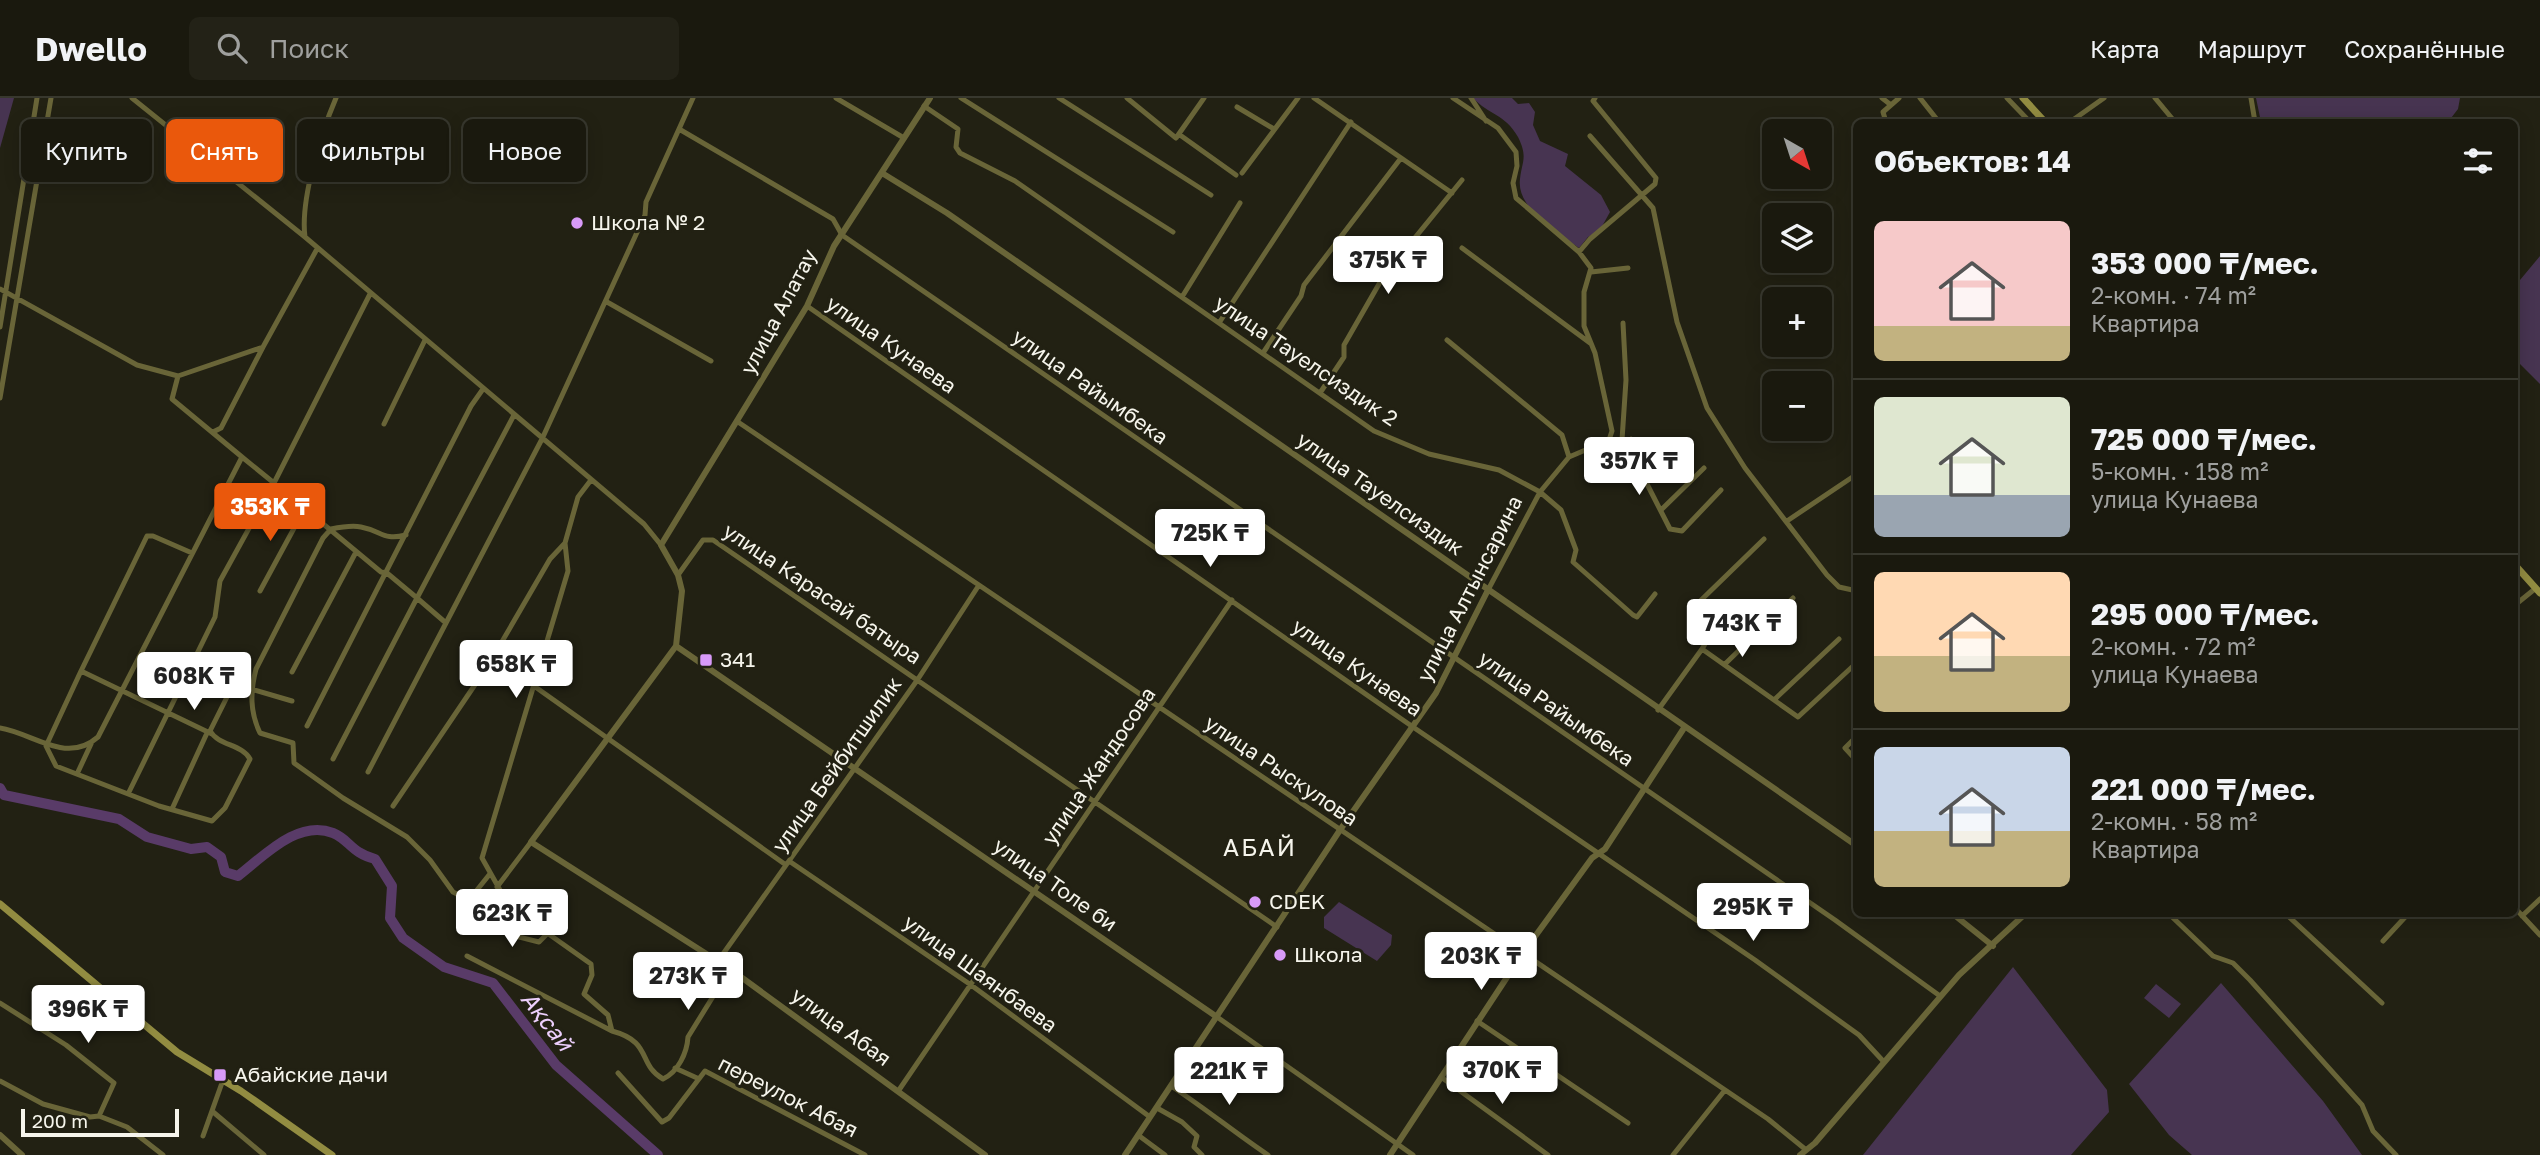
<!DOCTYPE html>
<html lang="ru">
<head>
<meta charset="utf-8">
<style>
  :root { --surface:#1a190e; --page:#232217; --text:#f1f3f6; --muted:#9fa09e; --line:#38382e; --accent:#ea580c }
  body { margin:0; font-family:"Golos Text",sans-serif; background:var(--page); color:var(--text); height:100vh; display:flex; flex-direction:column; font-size:26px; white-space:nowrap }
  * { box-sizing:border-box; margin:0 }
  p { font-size:23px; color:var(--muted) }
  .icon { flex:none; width:38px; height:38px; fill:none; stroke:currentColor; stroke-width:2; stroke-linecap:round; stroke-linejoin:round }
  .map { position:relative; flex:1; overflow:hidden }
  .details { position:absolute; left:1853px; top:21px; width:665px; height:798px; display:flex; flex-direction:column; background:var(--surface); border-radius:10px; box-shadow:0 4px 18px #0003,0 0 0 2px var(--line) }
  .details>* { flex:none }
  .hud { position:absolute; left:21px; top:21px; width:665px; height:63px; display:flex; gap:14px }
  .needle { width:46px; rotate:141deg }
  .controls { position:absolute; left:1762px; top:21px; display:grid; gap:14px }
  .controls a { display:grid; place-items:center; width:70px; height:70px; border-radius:10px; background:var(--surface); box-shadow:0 4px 18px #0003,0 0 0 2px var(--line); font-size:35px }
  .scale { position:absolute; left:21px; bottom:18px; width:158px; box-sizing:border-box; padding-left:7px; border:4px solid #f6f5ec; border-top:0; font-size:19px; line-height:24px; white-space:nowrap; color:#f6f5ec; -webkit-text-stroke:5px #222113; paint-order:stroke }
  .price { position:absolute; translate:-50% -60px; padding:0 16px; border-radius:7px; background:#fff; color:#222; font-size:23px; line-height:46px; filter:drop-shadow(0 2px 4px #0008) }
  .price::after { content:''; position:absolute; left:50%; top:42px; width:21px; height:16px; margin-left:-10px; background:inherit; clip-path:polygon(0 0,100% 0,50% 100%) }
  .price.on { background:var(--accent); color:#fff }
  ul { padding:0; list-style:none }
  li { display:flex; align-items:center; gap:21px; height:175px; padding:0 21px }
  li+li { border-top:2px solid var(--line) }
  li span { display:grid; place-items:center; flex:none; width:196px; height:140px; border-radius:10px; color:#555 }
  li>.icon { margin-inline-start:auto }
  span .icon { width:84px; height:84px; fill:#fffc; stroke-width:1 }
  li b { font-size:30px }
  h2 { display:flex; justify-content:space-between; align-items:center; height:84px; padding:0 21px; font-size:30px }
  .tag { padding:0 24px; border-radius:10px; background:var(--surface); box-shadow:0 4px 18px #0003,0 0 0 2px var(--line); font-size:24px; line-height:63px }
  .tag.on { background:var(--accent); color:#fff }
  header { display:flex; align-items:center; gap:42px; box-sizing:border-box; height:98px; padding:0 35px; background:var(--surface); border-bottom:2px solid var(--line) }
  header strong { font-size:33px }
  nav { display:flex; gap:38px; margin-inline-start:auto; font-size:24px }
  .search { width:490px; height:63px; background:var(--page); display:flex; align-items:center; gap:18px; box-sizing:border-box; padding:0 24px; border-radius:10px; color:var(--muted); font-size:26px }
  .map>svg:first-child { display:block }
  .green { fill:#473451 }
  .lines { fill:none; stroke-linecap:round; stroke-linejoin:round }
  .river { stroke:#593b68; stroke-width:10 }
  .minor { stroke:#696538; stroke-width:5 }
  .tertiary { stroke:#696538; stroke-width:6 }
  .secondary { stroke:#928c41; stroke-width:7 }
  .poi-dot { fill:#d89af8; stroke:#222113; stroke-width:2.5 }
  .labels { text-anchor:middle; stroke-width:6; stroke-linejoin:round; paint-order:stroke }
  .poi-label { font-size:21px; fill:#f6f5ec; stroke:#222113; text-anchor:start }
  .street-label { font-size:21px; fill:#f6f5ec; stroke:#222113 }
  .water-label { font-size:23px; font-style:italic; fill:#edd0fd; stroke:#222113 }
  .quarter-label { font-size:24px; letter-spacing:2px; fill:#f6f5ec; stroke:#222113 }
</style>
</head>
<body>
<header>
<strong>Dwello</strong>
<div class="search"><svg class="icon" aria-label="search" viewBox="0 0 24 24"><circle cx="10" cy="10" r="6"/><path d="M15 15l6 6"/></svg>Поиск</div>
<nav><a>Карта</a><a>Маршрут</a><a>Сохранённые</a></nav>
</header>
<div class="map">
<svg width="2540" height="1057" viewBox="0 0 2540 1057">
  <rect width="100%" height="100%" fill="#222113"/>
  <path class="green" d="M0,0H14L0,50Z
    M1473,0H1512L1518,6L1529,5L1535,14L1533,27L1540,43L1568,56L1565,68L1601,97L1610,114L1600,132L1588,139L1579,150C1559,135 1516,111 1520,81C1522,63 1528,59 1518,39C1505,16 1489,17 1473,0Z
    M2256,0H2460L2458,11L2448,24H2261Z
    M2540,158V286L2515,261V188Z
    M1339,804L1392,837L1391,847L1377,863L1324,830V819Z
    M2013,869L2107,992L2109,1014L2071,1057H1863Z
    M2221,885L2323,1003L2362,1057H2192L2169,1037L2129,986Z
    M2156,886L2181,906L2169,920L2144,900Z"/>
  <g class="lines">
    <path class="river" d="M0,690L4,697L119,721L147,739L191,751L207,749L221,759L225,774L238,778C264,758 298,721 333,735C350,742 350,754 375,761L392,788L390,820L403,840L444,869L493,885L556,967L658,1057"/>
    <path class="minor" d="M132,0L305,139
      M336,0C321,35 300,102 305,139L644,426L661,447
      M836,0L904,40
      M961,0L1173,134
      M1059,0L1211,97
      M1127,0L1176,40L1204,0
      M1314,0L1452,95
      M1453,0L1498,30L1516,54L1517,68L1513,85L1516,100L1579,154L1591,170L1584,194V228L1595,255L1612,333L1609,342L1569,359L1540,394L1488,492
      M1471,0L1486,23
      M1882,0L1891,7
      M1920,0L1939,24
      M2007,0L2030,24
      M2155,0L2175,24
      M2251,0L2255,24
      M924,8L958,31L956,49L960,55L1015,83L1374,333L1429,356L1499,372L1540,394L1561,412L1576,452L1573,464L1633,517L1637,519L1655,496
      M1237,9L1274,31
      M1886,24L1883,14L1899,0
      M2070,24L2104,0
      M679,31L833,121L842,137L1835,822L1940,898
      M1180,37L1236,77
      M1590,38L1653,110L1677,224L1707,310L1745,370L1827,477L1839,489L1857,493
      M1242,75L1298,0
      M1462,150L1590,245
      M1579,154L1590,141L1655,86L1656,80L1593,3L1595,0
      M1591,174L1628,170
      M0,191L137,267L178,278L263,249L317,151
      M1182,199L1240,105
      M607,204L711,263
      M807,208L1413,629L1755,862L1859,937L1884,964
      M1219,225L1351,24
      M0,229L37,0
      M1447,242L1562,337L1569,359
      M1263,255L1301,198L1304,187L1401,60
      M178,278L172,301L242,359
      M1320,295L1344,259V247L1383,179L1462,82
      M0,300L51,0
      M738,324L1768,1021L1805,1051
      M384,326L425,242
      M213,334L221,330L263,249
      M1631,341L1647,386L1670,431L1682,433L1721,392
      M1622,342L1626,282L1623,225
      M1661,412L1704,370
      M1787,423L1857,376
      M406,437C383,443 382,433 361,429C351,427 341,429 331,431L323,440L256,571C250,594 250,614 260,635L293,645L294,665L343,700L407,739L430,762L453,794L469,802
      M565,445L568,473L482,760L509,808L591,866L592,877L584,896L608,917L612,933
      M678,477L703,442H713L1277,829
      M260,493L305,410
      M2515,507L2536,490
      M446,525L542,341L645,117L646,104L693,0
      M1702,551C1714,534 1704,524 1695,508L1764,441
      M1725,566L1793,500
      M81,573L147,438H153L192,455
      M292,574L356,454
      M534,588L786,767
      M251,591L292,603
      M1775,601L1839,541
      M1658,612L1702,551L1798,619L1852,569
      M307,628L471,308L483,291
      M0,630C33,635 66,667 98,639L242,359L274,385L370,196
      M212,636L81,573L46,648L56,668L159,708L212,723L225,710L250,661C242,646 219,648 210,633L234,585L252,586
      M1857,638L1845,650L1857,663
      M368,674L446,525L417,500L514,317
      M77,676L91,646
      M129,694L215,519L220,483L274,385L381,474L387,475L417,500L333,661
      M393,708L489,566L550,461L565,445L578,399L591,382
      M172,711L207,635
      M789,763L971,887L1150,1019
      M489,777L469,802L482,809L507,836L539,844L547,836
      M497,789L531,744
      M2515,810L2540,837
      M2169,816L2213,858L2233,865L2250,882L2362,1007L2373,1033L2396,1057
      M2286,816L2382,905
      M2522,818L2540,801
      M2383,843L2408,816
      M467,858L612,933C653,944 637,966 663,981C678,974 687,955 688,939L730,871
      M718,863L918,581L979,487
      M0,905L66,947L114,985L99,1018
      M1217,919L1413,1057
      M1477,923L1628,1025
      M675,970L697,980
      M618,975L662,1024L669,1020L705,973L865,1057
      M1441,979L1548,1057
      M0,983L43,1006L90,1019L99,1018L127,1029L163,1057
      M1171,988C1205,1010 1235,1035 1268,1057
      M899,992L1232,502
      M1157,1010L1182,1024L1197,1038L1194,1049L1202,1057
      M212,1013L264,1057
      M1138,1037L1165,1057
      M203,1038L223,982
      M1673,1057L1725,992"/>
    <path class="tertiary" d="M930,0L834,148L807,208L661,447L678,477L682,493L676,548L531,744L730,871L985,1057
      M882,75L947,115L1857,748
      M676,548L1217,919
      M1953,816L1993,848
      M0,1037L22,1057
      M1125,1057L1340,732L1436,595L1488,492
      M1390,1057L1523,855L1592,760L1605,751L1684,630
      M1800,1057L1815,1045L1959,877L2025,816"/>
    <path class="secondary" d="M2023,0L2045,24
      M2515,467L2540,495
      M0,806L177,954L241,993L332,1057"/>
  </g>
  <g class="poi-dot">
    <circle cx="577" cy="125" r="7"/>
    <rect x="699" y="555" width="14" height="14" rx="3.5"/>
    <circle cx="1255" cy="804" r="7"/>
    <circle cx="1280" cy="857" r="7"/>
    <rect x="213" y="970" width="14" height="14" rx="3.5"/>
  </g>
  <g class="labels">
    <g class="poi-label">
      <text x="591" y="132">Школа № 2</text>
      <text x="720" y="569">341</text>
      <text x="1269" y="811">CDEK</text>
      <text x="1294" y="864">Школа</text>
      <text x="234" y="984">Абайские дачи</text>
    </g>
    <g class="street-label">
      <text transform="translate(779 214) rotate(-62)" y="7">улица Алатау</text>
      <text transform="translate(891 247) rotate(35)" y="7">улица Кунаева</text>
      <text transform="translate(1306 263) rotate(34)" y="7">улица Тауелсиздик 2</text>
      <text transform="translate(1090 289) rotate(35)" y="7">улица Райымбека</text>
      <text transform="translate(1380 396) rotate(35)" y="7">улица Тауелсиздик</text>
      <text transform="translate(1470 491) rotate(-63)" y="7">улица Алтынсарина</text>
      <text transform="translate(822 496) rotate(34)" y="7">улица Карасай батыра</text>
      <text transform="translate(1357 570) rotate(35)" y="7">улица Кунаева</text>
      <text transform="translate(1556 611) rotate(35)" y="7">улица Райымбека</text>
      <text transform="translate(837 667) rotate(-55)" y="7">улица Бейбитшилик</text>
      <text transform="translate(1099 668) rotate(-56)" y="7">улица Жандосова</text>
      <text transform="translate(1281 673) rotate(34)" y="7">улица Рыскулова</text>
      <text transform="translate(1055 787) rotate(35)" y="7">улица Толе би</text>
      <text transform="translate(980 876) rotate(36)" y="7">улица Шаянбаева</text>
      <text transform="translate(841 929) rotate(36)" y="7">улица Абая</text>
      <text transform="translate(788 999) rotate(27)" y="7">переулок Абая</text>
    </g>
    <g class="water-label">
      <text transform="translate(547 923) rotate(52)" y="8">Ақсай</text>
    </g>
    <g class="quarter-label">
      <text x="1260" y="758">АБАЙ</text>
    </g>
  </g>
</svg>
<div class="controls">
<a><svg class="needle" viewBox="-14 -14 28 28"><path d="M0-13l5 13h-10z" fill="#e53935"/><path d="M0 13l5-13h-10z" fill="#9fa09e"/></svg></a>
<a><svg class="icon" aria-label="layers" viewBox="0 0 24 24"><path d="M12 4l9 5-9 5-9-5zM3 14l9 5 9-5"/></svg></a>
<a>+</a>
<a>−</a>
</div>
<div class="scale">200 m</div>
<b class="price" style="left:1388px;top:198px">375K ₸</b>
<b class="price" style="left:1639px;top:399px">357K ₸</b>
<b class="price on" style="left:270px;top:445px">353K ₸</b>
<b class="price" style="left:1210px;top:471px">725K ₸</b>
<b class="price" style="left:1742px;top:561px">743K ₸</b>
<b class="price" style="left:516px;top:602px">658K ₸</b>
<b class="price" style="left:194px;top:614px">608K ₸</b>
<b class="price" style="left:1753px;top:845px">295K ₸</b>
<b class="price" style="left:512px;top:851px">623K ₸</b>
<b class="price" style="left:1481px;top:894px">203K ₸</b>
<b class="price" style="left:688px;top:914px">273K ₸</b>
<b class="price" style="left:88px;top:947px">396K ₸</b>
<b class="price" style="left:1502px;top:1008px">370K ₸</b>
<b class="price" style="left:1229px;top:1009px">221K ₸</b>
<div class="hud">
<a class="tag">Купить</a>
<a class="tag on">Снять</a>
<a class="tag">Фильтры</a>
<a class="tag">Новое</a>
</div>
<section class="details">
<h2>Объектов: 14<svg class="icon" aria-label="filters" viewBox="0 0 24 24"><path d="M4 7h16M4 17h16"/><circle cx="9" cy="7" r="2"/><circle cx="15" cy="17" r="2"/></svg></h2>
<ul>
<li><span style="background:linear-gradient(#f6c9c9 75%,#c2b280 0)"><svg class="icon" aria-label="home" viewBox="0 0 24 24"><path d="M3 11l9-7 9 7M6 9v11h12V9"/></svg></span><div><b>353 000 ₸/мес.</b><p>2-комн. · 74 m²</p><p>Квартира</p></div></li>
<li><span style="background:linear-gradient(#dfe7d0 70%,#9aa5b1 0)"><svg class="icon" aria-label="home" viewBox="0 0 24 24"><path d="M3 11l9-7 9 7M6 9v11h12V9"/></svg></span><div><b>725 000 ₸/мес.</b><p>5-комн. · 158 m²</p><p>улица Кунаева</p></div></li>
<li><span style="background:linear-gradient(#ffd9b3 60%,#c2b280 0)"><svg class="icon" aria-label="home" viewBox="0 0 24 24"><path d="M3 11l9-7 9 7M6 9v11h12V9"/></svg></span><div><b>295 000 ₸/мес.</b><p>2-комн. · 72 m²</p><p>улица Кунаева</p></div></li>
<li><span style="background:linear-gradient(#c9d6e8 60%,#c2b280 0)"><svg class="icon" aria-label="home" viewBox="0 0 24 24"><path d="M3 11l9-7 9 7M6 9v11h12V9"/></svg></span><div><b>221 000 ₸/мес.</b><p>2-комн. · 58 m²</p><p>Квартира</p></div></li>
</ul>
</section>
</div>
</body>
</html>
